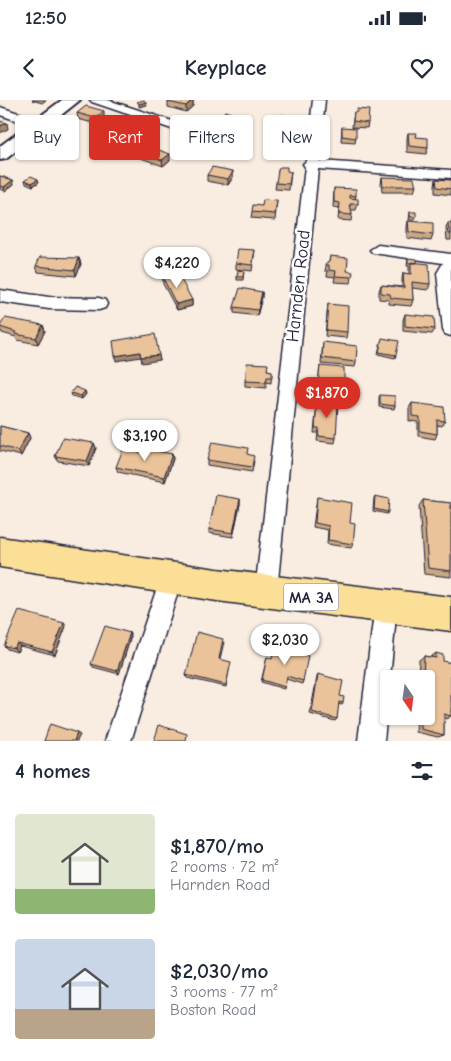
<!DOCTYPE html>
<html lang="en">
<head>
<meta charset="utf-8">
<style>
  :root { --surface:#fff; --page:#f6f6f7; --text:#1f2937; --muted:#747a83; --accent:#d93025 }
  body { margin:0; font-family:"Comic Neue",sans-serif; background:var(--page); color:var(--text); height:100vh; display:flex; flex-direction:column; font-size:19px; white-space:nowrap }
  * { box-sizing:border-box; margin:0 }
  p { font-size:16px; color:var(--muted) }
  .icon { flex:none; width:28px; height:28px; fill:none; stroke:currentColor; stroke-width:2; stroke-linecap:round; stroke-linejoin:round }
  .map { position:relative; height:641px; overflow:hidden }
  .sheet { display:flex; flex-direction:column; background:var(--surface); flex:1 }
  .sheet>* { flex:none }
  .hud { position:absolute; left:15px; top:15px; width:421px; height:45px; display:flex; gap:10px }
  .needle { width:32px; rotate:167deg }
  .controls { position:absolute; left:380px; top:570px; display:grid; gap:10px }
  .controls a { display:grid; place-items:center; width:55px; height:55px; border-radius:5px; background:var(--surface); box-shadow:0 1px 4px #0004; font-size:25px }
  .price { position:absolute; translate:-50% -42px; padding:0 11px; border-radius:18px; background:#fff; color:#222; font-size:16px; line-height:32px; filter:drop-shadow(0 1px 2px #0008) }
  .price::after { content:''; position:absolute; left:50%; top:30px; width:15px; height:11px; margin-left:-8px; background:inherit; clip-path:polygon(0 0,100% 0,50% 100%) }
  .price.on { background:var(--accent); color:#fff }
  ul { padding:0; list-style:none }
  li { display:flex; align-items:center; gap:15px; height:125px; padding:0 15px }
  li span { display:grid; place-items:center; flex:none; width:140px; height:100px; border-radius:5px; color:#555 }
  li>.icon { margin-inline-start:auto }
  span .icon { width:60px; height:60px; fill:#fffc; stroke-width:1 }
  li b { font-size:21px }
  h2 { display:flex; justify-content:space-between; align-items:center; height:60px; padding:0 15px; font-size:21px }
  .pill { padding:0 18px; border-radius:5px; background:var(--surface); box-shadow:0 1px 4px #0004; font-size:18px; line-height:45px }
  .pill.on { background:var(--accent); color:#fff }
  .status { display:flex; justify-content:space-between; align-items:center; height:35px; padding:0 25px; background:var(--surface); direction:ltr }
  .status svg { height:14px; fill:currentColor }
  header { display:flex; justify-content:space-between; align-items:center; height:65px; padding:0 15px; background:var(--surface); font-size:22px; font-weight:700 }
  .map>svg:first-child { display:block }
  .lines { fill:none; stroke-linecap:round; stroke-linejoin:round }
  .minor-casing { stroke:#22223b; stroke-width:3 }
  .secondary-casing { stroke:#22223b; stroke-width:4 }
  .primary-casing { stroke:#22223b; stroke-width:3 }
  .minor { fill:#fff; fill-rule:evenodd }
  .secondary { fill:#fff; fill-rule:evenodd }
  .primary { fill:#fbdf96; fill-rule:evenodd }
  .wall { fill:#c9a884; stroke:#22223b }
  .shaded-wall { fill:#a4886c; stroke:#22223b }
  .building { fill:#eac39a; stroke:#22223b }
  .labels { text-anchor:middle; stroke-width:5; stroke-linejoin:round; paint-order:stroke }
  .shield { fill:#fff; stroke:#646476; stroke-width:1 }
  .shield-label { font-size:16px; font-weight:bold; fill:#22223b }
  .street-label { font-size:18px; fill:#22223b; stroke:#fff }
</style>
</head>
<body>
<div class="status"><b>12:50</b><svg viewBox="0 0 49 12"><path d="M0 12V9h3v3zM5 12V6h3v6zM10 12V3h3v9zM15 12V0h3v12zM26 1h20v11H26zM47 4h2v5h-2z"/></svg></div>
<header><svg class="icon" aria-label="back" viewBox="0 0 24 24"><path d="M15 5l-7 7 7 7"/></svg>Keyplace<svg class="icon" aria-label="heart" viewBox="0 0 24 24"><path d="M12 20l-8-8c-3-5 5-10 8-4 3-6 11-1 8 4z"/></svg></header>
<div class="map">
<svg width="451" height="641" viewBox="0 0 451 641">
  <rect width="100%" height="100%" fill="#f9ede1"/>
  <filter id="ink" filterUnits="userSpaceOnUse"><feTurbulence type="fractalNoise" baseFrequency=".02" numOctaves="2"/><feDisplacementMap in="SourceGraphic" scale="10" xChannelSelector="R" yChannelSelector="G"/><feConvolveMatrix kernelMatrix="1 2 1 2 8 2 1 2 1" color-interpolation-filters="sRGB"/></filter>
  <g filter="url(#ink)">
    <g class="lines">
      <g class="minor-casing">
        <path id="minor" d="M90,0H108L221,37L233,52L227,56L222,55L213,43L92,2Z
          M313,0H325L319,61L451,70V78L318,69L277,491L274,499L266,502L258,499L255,491L305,67L303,64L306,61Z
          M0,7L46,22L48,25L42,29L0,15Z
          M378,145L451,154V236L445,234L443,230L437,173L443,163L373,153L370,150Z
          M0,190L49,197L99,198L105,200L107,204L105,208L99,210L49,209L0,202Z
          M171,468L179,471L182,479L131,641H105L160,479L163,471Z
          M386,494L394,497L397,505L384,641H358L375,505L378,497Z"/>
      </g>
      <g class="secondary-casing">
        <path id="secondary" d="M62,0H80L6,59L0,60V46Z"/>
      </g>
      <g class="primary-casing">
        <path id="primary" d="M0,437L217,469L451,497V531L217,501L0,467Z"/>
      </g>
      <use href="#minor" class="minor"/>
      <use href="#secondary" class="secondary"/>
      <use href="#primary" class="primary"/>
    </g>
    <path class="wall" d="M32,0H46L42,3Z
      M193,0V6L186,12L168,7V2Z
      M354,12L368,23L367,28L352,27Z
      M77,13L104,17L96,24L78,19Z
      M293,16V22L286,38L267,36L268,30L278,26Z
      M218,18H244V24L236,30L218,24Z
      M342,27L356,38L355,43L341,42Z
      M57,28H75L76,31L69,35L77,44L72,47L64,45L58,50L47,46L46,40L59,31H57Z
      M408,33L416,37L428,48L426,54L407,52V38Z
      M137,51L170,60L163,66L138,57Z
      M291,72L289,90L275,89L276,83Z
      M207,75L233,77L228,85L207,81Z
      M0,76L13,80L14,84L5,91L0,89Z
      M382,77L416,86L414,92H382L381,83Z
      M436,79L451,80V95L435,93V85Z
      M25,80L39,82L33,86L26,83Z
      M334,88L356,96L355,99L358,104L356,110H351L352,115L351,121L338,120L339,109L333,108Z
      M277,101L275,120L251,118L252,112L262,106Z
      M410,112L416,117L415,120H409Z
      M408,121L433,135L431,141L407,138V127Z
      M448,123H451V140H447L446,128Z
      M255,150L252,171L236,169V163Z
      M330,156L347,171L352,177L351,183L334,182L335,177L327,176L328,171H325L327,162H329Z
      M79,158L81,164L76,176L38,172L36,166Z
      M408,158L417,163L430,184L428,190L412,188L413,200L411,206L389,204V200L379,199V191L381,185L402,187V179L403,173L409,174V166H407Z
      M244,171L243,180H237V177Z
      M163,178L192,200V206L177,210L163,184Z
      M262,192V197L257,216L234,213V207Z
      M328,204L347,232L346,238L325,236Z
      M405,214L435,229L432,234L403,231V220Z
      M43,225L45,231L38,244L17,240L16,237L2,233L0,229V226Z
      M381,241L396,255L395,258L378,254Z
      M323,242L356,262L355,267L321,264Z
      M320,266L344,287L342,293L317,290Z
      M267,270L272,271L271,283L266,282V288L245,286V281Z
      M85,291L86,294L82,299L72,296L71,293Z
      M380,295L395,306L394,309L379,307V297Z
      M317,302L336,338L335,343L317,341L318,333H314Z
      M412,303L445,321L442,326L437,325V334L435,339L418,336V322L409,321V308Z
      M0,326L28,333L30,338L21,356L0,351Z
      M94,343L96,348L89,366L58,361L55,356Z
      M145,353L172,354L173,359L165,382L118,372L116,367Z
      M248,355L254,361L252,372L207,365V360Z
      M375,396L388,412L387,414L373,411L374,398Z
      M317,397L350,423L353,444L351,448L327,444L328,430L313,427Z
      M240,399V404L233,437L209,433V429Z
      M423,400L451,403V477L424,474L419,406Z
      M64,523L66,526L55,555L20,546L17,552L7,549L4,546Z
      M130,533L131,536L119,574L93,567L91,564Z
      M224,542L220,559L230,565L226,587L187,578L186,575Z
      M289,546L294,552L303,581L302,584L286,579L284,589L261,582L267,557L272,559L288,550Z
      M436,553L443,561L451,563V616L446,619L444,618V635L438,637L416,632L417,616H426V579H418L419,560L424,556L431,557Z
      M318,574L340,596L343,603L342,605L338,604L337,619L335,621L310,614L317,577Z"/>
    <path class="shaded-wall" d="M193,0V6L186,12V6Z
      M146,2L147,5L139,7V4Z
      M104,11V17L96,24L95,18Z
      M293,16V22L286,38V32Z
      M244,18V24L236,30V24Z
      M7,23L8,29L0,33V26Z
      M75,28L76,31L70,35L69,32Z
      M76,38L77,44L72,47L71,41Z
      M63,39L64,45L58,50L57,44Z
      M170,54V60L163,66L162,60Z
      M233,71V77L228,85V79Z
      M38,79L39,82L33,86L32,83Z
      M13,80L14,84L5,91L4,87Z
      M79,158L81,164L76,176L75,170Z
      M262,192V197L257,216L258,210Z
      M192,200V206L177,210L176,204Z
      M43,225L45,231L38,244L36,238Z
      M140,252L141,257L116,261L115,256Z
      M159,255L160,260L142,263L141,257Z
      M85,291L86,294L82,299L81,296Z
      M28,333L30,338L21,356L18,351Z
      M94,343L96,348L89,366L87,361Z
      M172,354L173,359L165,382L164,377Z
      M240,399V404L233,437V433Z
      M64,523L66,526L55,555L52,552Z
      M130,533L131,536L119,574L117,571Z
      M17,543L20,546L17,552L14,548Z
      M77,633L80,635L77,641H74Z"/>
    <path class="building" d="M144,0L146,2L139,4L137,2Z
      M170,0H192L186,6L168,2Z
      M86,6L104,11L95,18L77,13Z
      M357,9L369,10L368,23L353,21L354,12H357Z
      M225,11L244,18L236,24L218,18Z
      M281,15L293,16L286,32L268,30L269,25L278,26Z
      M0,21L7,23L0,26Z
      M62,24L75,28L69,32L57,28Z
      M342,27L356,28V38L342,36Z
      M61,30L69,32L67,34L70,36L76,38L71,41L63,39L57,44L46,40Z
      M408,33H417L416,37L428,38V48L409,46Z
      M145,45L170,54L162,60L137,51Z
      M212,67L233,71L228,79L207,75Z
      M280,67H287V71L291,72L289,84L276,83L278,70Z
      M0,76L13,80L4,87L0,86Z
      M31,76L38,79L32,83L25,80Z
      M382,77L414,78L416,86H383Z
      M436,79L451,80V89L437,87Z
      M334,88L356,89V96L350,95V98L358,99V104H350L352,115L339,114L340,103L334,102Z
      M263,100L277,101L275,114L252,112L253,105L262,106Z
      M410,112H416V117H410Z
      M408,121L433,123V135L409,132Z
      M448,123H451V134H449Z
      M238,149L255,150L252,165L236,163Z
      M330,156L348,158L347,171L353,172L352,177L335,176L336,171L329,170V165H326L327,162H329Z
      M40,157L79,158L75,170L36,166Z
      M408,158L417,159V163H408Z
      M411,162L429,164L430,184L412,182L413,200L391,198L390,194L381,193V185L404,188L403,173L411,174Z
      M238,170L244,171L243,177H237Z
      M178,174L192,200L176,204L163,178Z
      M240,188L262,192L258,210L234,207Z
      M328,204L348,206L347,232L326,230Z
      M405,214L434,217L435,229L405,226Z
      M5,218L43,225L36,238L15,234L16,232L0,227V226Z
      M155,234L159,255L141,257L140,252L115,256L113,241Z
      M382,238L399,241L396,255L379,252Z
      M323,242L357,246L356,262L322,258Z
      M247,263L268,264L267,270L272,271V277H267L266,282L245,281Z
      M320,266L344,268V287L318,284Z
      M75,287L85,291L81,296L71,293Z
      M380,295L395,296V306L380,304Z
      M317,302L338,304L336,338L318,336L319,328H315Z
      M412,303L444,307L445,321L437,320V334L420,331V317L412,316Z
      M0,326L28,333L18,351L0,346Z
      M63,338L94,343L87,361L55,356Z
      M212,342L248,348L247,354L254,356L252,367L207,360Z
      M123,349L145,353L146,349L172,354L164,377L116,367Z
      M216,395L240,399L233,433L209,429Z
      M375,396L389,399L388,412L374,409Z
      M317,397L352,403L350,423L355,424L353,444L328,440L329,426L315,423Z
      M423,400L451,403V471L428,468Z
      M19,511L64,523L52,552L17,543L14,548L4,546Z
      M105,526L130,533L117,571L91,564Z
      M197,532L223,539L219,559L231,562L226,585L186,575Z
      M275,546L288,550L289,546L294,548V552L308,556L303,581L287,576L285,587L262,580L267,557L272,559Z
      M436,553L443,555V561L451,563V616L444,614V635L421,629V616H426V579H423L424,556L436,558Z
      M318,574L343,581L340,596L344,597L343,603L339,602L337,619L312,612Z
      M50,624L77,633L74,641H44Z
      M159,625L187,634L186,641H154Z"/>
  </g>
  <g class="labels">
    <rect class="shield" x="283.5" y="483.5" width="55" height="27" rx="4"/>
    <g class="shield-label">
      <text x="311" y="503">MA 3A</text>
    </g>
    <g class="street-label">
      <text transform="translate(298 186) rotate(-84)" y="6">Harnden Road</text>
    </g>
  </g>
</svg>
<div class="controls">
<a><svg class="needle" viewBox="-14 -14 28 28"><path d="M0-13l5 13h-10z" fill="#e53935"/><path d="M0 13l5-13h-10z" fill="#747a83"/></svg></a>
</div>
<b class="price" style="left:177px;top:189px">$4,220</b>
<b class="price on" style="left:327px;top:319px">$1,870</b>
<b class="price" style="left:145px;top:362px">$3,190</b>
<b class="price" style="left:285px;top:566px">$2,030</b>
<div class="hud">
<a class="pill">Buy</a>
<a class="pill on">Rent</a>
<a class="pill">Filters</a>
<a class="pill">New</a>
</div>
</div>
<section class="sheet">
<h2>4 homes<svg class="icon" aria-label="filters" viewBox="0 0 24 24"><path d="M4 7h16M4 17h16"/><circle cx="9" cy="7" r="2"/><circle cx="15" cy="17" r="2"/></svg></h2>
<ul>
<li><span style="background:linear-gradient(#dfe7d0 75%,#8fb573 0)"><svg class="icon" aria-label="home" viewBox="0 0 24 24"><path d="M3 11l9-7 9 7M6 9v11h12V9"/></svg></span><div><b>$1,870/mo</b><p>2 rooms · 72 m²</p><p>Harnden Road</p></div></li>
<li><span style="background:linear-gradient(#c9d6e8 70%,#b9a48a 0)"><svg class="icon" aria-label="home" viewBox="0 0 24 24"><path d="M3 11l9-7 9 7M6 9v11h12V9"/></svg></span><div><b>$2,030/mo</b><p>3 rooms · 77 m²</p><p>Boston Road</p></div></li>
</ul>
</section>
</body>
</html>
